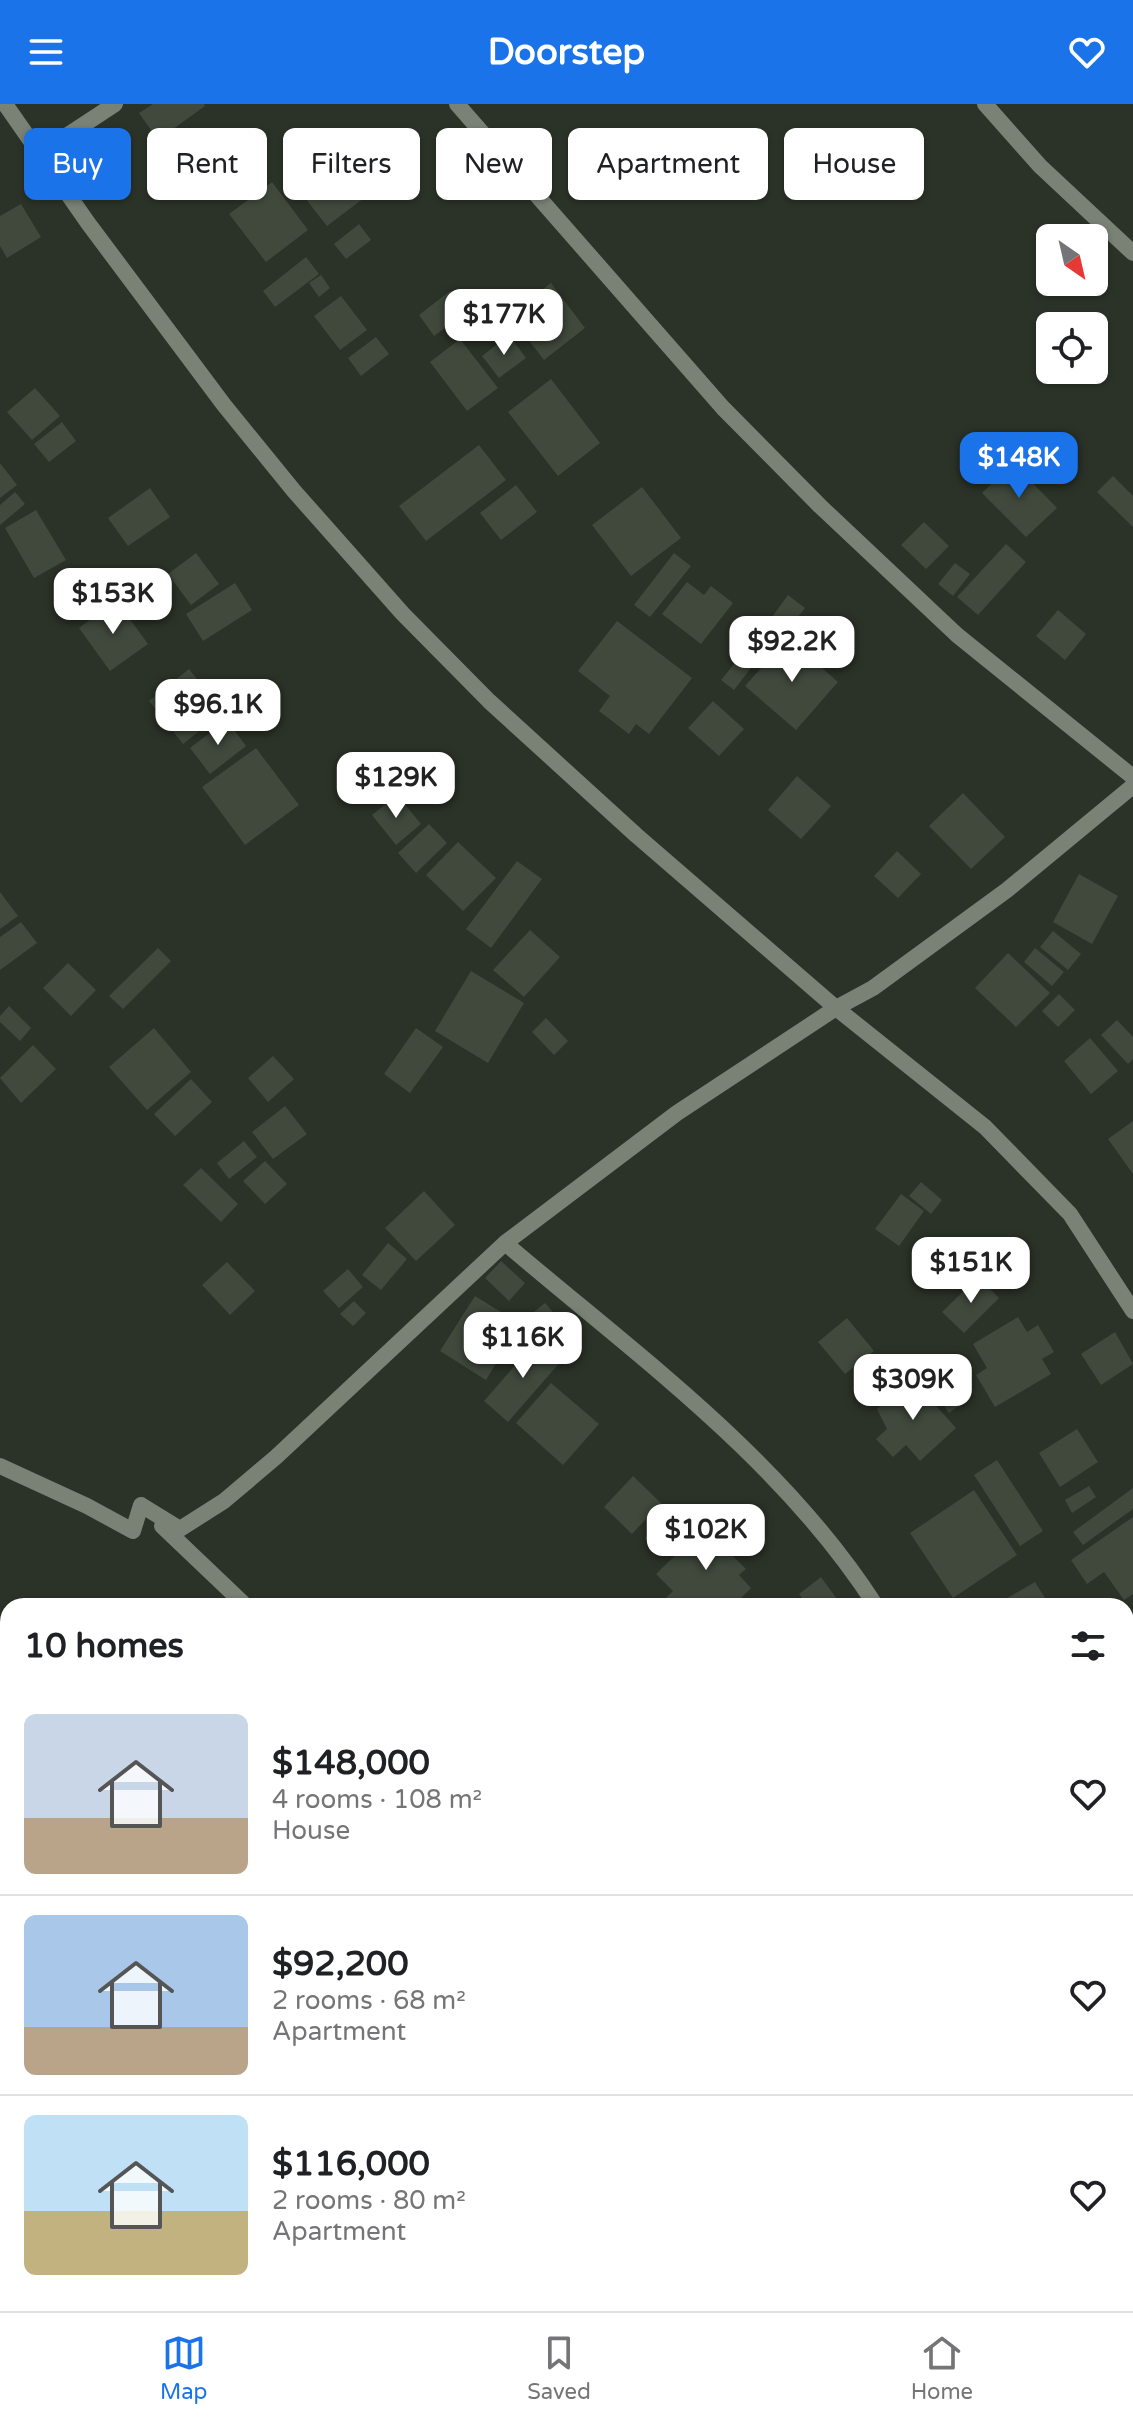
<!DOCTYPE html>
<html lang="en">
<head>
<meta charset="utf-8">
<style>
  :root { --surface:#fff; --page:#f2f2f2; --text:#202124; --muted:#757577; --line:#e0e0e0; --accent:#1a73e8 }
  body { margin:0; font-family:"Varela Round",sans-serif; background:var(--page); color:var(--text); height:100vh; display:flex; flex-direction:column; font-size:30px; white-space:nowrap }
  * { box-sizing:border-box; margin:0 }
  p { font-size:26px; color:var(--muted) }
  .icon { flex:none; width:44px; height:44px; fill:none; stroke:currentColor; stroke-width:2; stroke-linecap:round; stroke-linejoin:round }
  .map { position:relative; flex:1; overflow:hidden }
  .drawer { position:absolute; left:0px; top:1494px; width:1134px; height:714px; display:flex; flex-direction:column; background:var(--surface); border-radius:24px 24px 0 0; box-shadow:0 2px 6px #0004 }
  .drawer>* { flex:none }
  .hud { position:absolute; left:24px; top:24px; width:1086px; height:72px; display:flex; gap:16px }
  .needle { width:52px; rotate:146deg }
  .controls { position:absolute; left:1036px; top:120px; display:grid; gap:16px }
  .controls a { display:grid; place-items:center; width:72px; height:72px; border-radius:12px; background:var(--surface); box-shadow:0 2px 6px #0004; font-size:40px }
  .price { position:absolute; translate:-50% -68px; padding:0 18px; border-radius:16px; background:#fff; color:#222; font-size:26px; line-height:52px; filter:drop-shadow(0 2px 4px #0008) }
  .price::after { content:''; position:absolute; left:50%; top:48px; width:24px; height:18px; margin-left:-12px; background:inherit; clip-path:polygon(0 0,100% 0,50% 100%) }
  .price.current { background:var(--accent); color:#fff }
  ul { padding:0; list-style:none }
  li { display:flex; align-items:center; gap:24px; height:200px; padding:0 24px }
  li+li { border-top:2px solid var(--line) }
  li span { display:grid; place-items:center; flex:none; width:224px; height:160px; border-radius:12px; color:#555 }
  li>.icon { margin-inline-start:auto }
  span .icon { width:96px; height:96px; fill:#fffc; stroke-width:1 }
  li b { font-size:34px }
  h2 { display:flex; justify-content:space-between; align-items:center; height:96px; padding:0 24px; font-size:34px }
  .chip { padding:0 28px; border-radius:12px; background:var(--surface); box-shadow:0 2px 6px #0004; font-size:28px; line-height:72px }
  .chip.current { background:var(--accent); color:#fff }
  header { display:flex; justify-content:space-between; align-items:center; height:104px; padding:0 24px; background:var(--accent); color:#fff; font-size:36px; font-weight:800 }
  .tabs { display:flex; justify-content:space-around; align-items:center; height:112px; border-top:2px solid var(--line); background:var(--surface); font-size:22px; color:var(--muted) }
  .tabs a { display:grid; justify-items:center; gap:4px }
  .tabs .current { color:var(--accent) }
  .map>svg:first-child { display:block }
  .building { fill:#40493c }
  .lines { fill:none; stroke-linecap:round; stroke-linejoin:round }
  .street { stroke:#7a8276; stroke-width:16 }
</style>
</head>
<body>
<header><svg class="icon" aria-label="menu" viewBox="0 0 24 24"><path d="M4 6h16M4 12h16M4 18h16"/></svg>Doorstep<svg class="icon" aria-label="heart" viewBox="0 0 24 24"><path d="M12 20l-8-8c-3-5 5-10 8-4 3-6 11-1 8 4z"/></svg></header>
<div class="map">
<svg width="1133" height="2207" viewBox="0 0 1133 2207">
  <rect width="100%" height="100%" fill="#2b3227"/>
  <path class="building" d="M153,0H204L205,2L158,36L139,9Z
    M335,40L372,88L327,122L290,75Z
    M272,78L308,126L266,158L229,110Z
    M21,100L41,133L7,154L0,142V112Z
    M359,120L371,136L346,155L334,140Z
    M306,153L319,170L275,203L263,187Z
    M321,171L330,184L319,193L309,179Z
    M551,179L585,224L544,256L509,211Z
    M450,187L466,208L434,232L419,211Z
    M341,192L367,226L340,246L314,212Z
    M509,231L526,254L499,274L482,252Z
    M376,233L389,250L361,272L348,254Z
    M460,235L498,284L467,307L430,258Z
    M551,275L600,339L558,372L508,308Z
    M35,284L60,312L32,336L7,308Z
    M62,318L76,337L49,358L34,340Z
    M479,341L506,376L426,437L399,402Z
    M0,359L17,381L0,394Z
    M1013,359L1057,404L1026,433L982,389Z
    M1113,372L1133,392V423L1097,388Z
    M516,381L537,408L501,436L480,409Z
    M642,383L681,434L631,472L592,421Z
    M150,384L170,413L128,442L108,414Z
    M15,388L25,400L0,421V401Z
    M36,406L66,456L34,474L5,424Z
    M924,418L949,442L926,465L901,441Z
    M1006,440L1026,458L978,511L957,493Z
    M196,449L219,480L191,501L168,470Z
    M674,449L691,462L650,513L634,501Z
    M955,459L970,470L953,492L938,480Z
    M687,478L704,491L711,482L733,499L701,540L662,510Z
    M235,479L252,506L203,537L186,510Z
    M788,491L805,504L788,526L772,513Z
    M116,496L148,540L110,567L79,524Z
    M1058,506L1086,530L1065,556L1036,532Z
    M771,516L783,525L771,542L758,532Z
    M617,517L692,574L649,630L636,620L629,630L599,607L610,592L578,567Z
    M788,534L838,578L796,626L745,582Z
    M752,538L764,547L734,586L721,576Z
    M189,565L223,608L183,640L149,597Z
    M713,597L744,625L719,652L688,624Z
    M227,616L246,642L210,670L190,644Z
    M256,644L299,701L245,741L202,683Z
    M797,672L831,702L801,735L768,706Z
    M963,689L1005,733L971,765L929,722Z
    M397,691L421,720L396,741L372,711Z
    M429,720L447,739L416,769L398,749Z
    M458,738L496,774L463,807L426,771Z
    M897,747L921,770L898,794L874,772Z
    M517,757L542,775L491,844L466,825Z
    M1079,770L1118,792L1092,840L1053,818Z
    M0,788L18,812L0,825Z
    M21,818L37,839L0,866V833Z
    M530,826L560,853L524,893L493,866Z
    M1053,827L1081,850L1068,866L1040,843Z
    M158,844L171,857L123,905L109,892Z
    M1035,844L1064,868L1052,882L1024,858Z
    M1008,849L1050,889L1016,923L975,884Z
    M68,859L96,886L71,912L43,884Z
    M471,867L524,899L488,959L435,927Z
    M1059,890L1075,906L1058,923L1042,907Z
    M9,902L31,924L20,937L0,918V912Z
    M546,914L568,937L554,951L532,928Z
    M1117,916L1133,933V955L1128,960L1101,931Z
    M154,924L191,968L147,1006L109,963Z
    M416,924L443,943L410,989L384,970Z
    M1090,934L1118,967L1091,990L1064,957Z
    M33,941L56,965L21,999L0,974Z
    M273,952L294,975L268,998L248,974Z
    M191,975L212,998L175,1032L154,1010Z
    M285,1002L307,1030L273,1055L252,1028Z
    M1133,1017V1070L1108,1035Z
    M244,1037L257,1053L229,1075L217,1059Z
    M265,1057L287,1080L265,1100L243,1077Z
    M201,1064L238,1100L221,1118L183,1081Z
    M921,1078L942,1096L931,1110L909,1092Z
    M424,1087L455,1121L416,1157L385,1124Z
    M901,1090L924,1107L899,1142L875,1125Z
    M388,1139L407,1155L381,1186L362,1171Z
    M501,1157L525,1179L509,1197L485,1174Z
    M227,1158L255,1187L230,1211L202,1181Z
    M348,1165L363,1183L339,1204L323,1187Z
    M978,1173L999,1194L964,1229L942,1208Z
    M475,1192L509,1213L499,1229L510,1236L486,1276L440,1247Z
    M354,1197L366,1209L353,1222L340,1210Z
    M545,1199L571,1229L557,1241L530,1211Z
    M1018,1213L1027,1228L1038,1221L1054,1248L1042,1255L1051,1270L995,1303L976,1271L987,1264L973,1240Z
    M847,1214L874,1247L845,1270L818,1238Z
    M1115,1228L1133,1260L1101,1281L1081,1250Z
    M538,1235L562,1256L508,1318L484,1297Z
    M896,1250L904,1261L890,1271L882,1259Z
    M933,1256L941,1265L927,1277L919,1268Z
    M873,1258L882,1269L870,1279L860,1269Z
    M911,1274L956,1324L920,1357L906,1341L893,1353L876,1335L887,1325L877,1305Z
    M551,1279L599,1320L563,1361L516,1319Z
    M946,1279L960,1301L949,1309L934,1287Z
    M1077,1325L1098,1358L1060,1383L1039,1349Z
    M997,1356L1043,1427L1020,1442L974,1371Z
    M633,1372L661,1399L632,1430L604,1403Z
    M1089,1382L1096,1393L1072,1409L1065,1396Z
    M1133,1384V1405L1083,1441L1073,1428Z
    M974,1386L1017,1451L953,1494L910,1429Z
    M676,1405L690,1420L659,1448L645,1434Z
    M1133,1413V1490L1124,1496L1104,1468L1087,1480L1071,1456Z
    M704,1423L724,1425L742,1443L733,1452L746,1465L739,1471L751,1484L733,1502H673L665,1495L673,1487L656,1470Z
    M821,1473L842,1502H808L799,1490Z
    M1035,1478L1050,1502H1005L1002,1497Z
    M1126,1525L1133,1534V1563L1126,1554Z
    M1126,1564L1133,1573V1598L1126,1589Z
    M1133,1662V1692L1126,1682V1664Z"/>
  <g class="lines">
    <path class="street" d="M5,0L88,119L224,301L294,387L403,510L489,597L636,731L836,904L985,1023L1070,1110L1133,1207
      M457,0L723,304L820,402L957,531L1133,673
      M985,0L1040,62L1133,149
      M39,50L115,0
      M505,1139C636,1251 781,1354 876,1502
      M0,1362L87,1402L133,1427L141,1401L180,1425L224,1397L276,1353L505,1139L677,1009L836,904L873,884L1007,786L1133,682
      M162,1422L246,1502
      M1069,2200L1076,2207"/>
  </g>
</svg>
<div class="controls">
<a><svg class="needle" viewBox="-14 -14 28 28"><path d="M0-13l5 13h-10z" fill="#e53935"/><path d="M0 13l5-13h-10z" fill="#757577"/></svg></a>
<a><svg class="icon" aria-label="locate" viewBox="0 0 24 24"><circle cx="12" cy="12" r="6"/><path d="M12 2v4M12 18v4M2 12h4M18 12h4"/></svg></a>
</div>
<b class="price" style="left:504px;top:253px">$177K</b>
<b class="price current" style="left:1019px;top:396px">$148K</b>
<b class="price" style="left:113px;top:532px">$153K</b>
<b class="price" style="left:792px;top:580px">$92.2K</b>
<b class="price" style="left:218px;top:643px">$96.1K</b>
<b class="price" style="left:396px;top:716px">$129K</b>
<b class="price" style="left:971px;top:1201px">$151K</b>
<b class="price" style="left:523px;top:1276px">$116K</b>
<b class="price" style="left:913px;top:1318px">$309K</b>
<b class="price" style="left:706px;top:1468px">$102K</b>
<div class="hud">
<a class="chip current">Buy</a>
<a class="chip">Rent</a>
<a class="chip">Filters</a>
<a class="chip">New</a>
<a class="chip">Apartment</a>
<a class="chip">House</a>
</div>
<section class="drawer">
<h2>10 homes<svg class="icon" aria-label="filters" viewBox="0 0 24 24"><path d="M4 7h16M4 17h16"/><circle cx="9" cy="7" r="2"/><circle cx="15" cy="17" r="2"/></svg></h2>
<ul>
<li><span style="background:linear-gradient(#c9d6e8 65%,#b9a48a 0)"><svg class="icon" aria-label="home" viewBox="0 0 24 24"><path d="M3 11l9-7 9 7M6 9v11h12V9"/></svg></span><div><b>$148,000</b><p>4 rooms · 108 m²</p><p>House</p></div><svg class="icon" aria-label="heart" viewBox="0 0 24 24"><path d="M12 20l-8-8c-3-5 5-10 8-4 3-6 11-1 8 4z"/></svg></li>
<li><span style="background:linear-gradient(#a9c7e8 70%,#b9a48a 0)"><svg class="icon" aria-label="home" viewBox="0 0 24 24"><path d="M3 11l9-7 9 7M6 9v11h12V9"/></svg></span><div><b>$92,200</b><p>2 rooms · 68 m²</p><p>Apartment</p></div><svg class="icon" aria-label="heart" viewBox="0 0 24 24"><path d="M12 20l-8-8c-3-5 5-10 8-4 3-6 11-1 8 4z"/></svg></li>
<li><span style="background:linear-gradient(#bfe0f5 60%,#c2b280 0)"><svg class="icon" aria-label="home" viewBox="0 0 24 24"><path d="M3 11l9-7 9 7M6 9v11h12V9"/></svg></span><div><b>$116,000</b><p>2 rooms · 80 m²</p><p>Apartment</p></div><svg class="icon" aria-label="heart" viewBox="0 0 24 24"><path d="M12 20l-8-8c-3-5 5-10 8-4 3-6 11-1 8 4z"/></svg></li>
</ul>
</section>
</div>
<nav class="tabs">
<a class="current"><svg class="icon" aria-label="map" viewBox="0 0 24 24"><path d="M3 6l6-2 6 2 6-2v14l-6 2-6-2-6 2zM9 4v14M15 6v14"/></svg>Map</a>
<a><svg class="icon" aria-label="saved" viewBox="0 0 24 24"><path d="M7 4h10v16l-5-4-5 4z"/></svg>Saved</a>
<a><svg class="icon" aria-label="home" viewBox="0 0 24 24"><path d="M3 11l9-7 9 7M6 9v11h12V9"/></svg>Home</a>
</nav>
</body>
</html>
